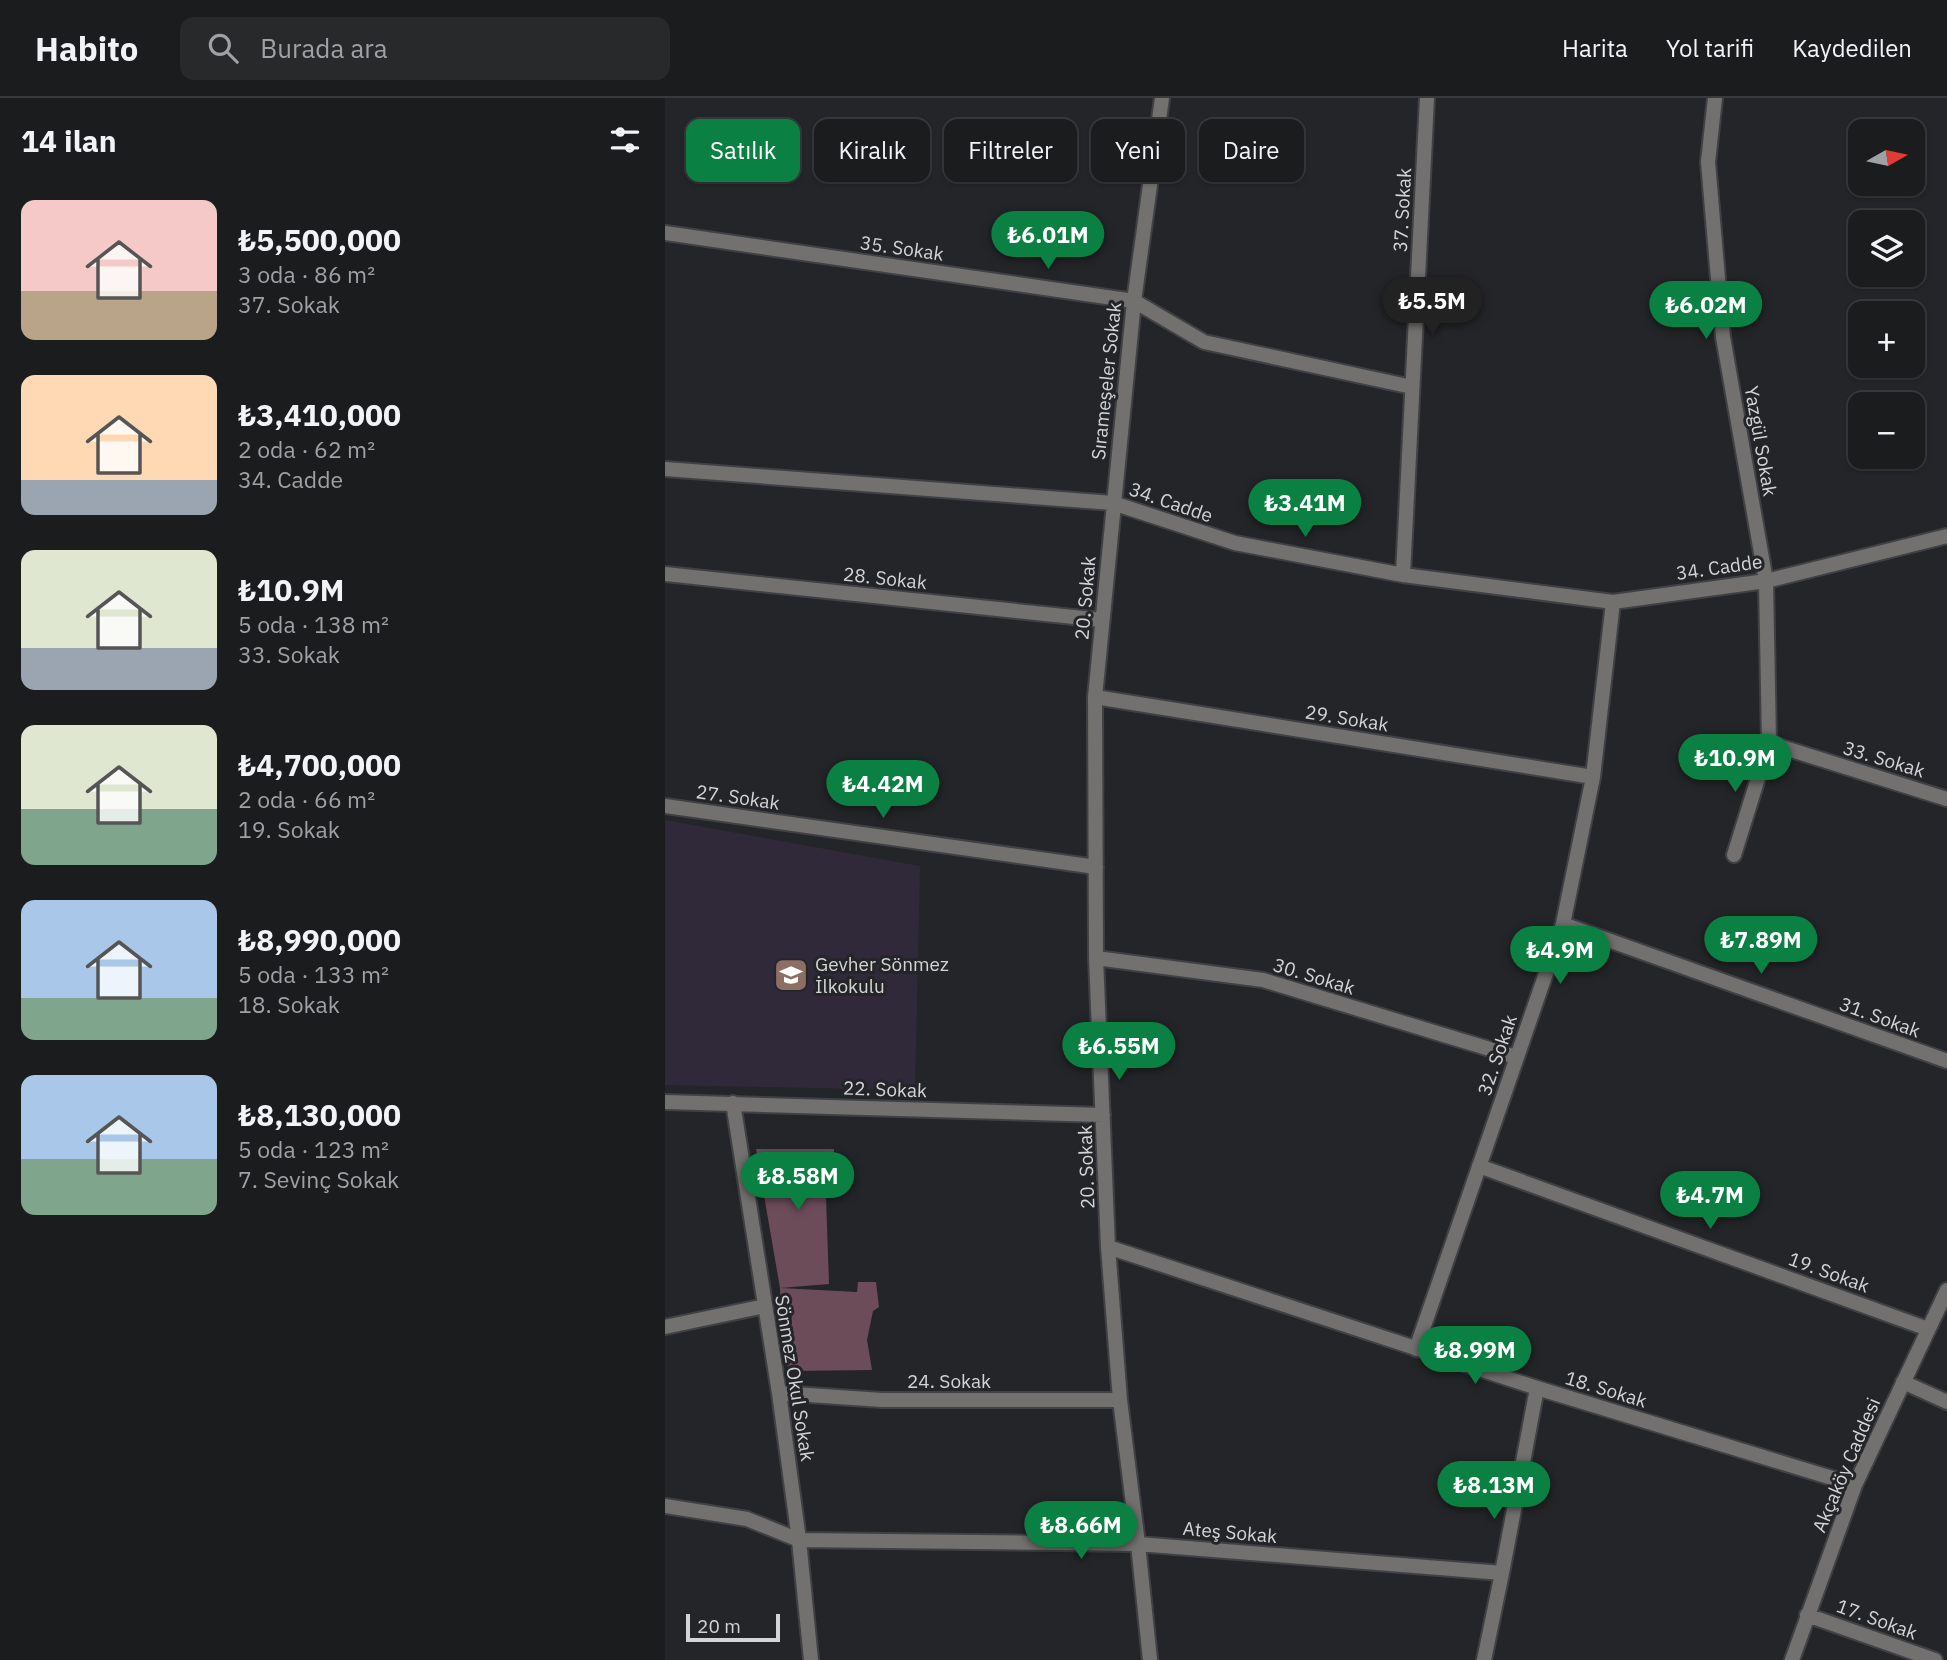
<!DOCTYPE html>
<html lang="tr">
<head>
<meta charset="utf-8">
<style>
  :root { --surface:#1b1c1e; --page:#28292b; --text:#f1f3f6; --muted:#a0a1a4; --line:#393a3c; --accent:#0b8043 }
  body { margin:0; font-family:"IBM Plex Sans",sans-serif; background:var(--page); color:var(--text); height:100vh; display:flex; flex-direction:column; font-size:26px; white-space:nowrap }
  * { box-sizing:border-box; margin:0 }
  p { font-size:23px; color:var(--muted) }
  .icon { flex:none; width:38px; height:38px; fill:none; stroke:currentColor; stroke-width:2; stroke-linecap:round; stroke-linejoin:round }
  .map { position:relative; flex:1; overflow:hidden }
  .panel { display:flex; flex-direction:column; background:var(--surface); width:665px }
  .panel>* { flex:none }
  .hud { position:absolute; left:21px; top:21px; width:665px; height:63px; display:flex; gap:14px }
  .needle { width:46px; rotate:81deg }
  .fabs { position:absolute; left:1183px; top:21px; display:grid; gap:14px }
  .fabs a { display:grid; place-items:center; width:77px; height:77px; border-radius:14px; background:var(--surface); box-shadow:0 2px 5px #0004,0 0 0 2px var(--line); font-size:35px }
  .scale { position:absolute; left:21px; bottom:18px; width:94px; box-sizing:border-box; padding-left:7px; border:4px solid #d4d4d6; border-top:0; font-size:19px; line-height:24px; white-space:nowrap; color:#d4d4d6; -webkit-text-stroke:5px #242528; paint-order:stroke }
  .price { position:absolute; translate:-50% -60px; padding:0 16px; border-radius:24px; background:var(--accent); color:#fff; font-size:23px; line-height:46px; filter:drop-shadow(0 2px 4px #0008) }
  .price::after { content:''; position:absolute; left:50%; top:42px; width:21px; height:16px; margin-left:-10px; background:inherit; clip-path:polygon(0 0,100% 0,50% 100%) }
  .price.active { background:#222; color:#fff }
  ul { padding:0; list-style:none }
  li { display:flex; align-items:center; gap:21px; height:175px; padding:0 21px }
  li span { display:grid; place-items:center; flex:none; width:196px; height:140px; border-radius:14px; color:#555 }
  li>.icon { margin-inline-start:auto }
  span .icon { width:84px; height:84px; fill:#fffc; stroke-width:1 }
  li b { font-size:30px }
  h2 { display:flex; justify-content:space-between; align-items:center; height:84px; padding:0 21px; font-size:30px }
  .chip { padding:0 24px; border-radius:14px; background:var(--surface); box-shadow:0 2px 5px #0004,0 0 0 2px var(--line); font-size:24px; line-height:63px }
  .chip.active { background:var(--accent); color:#fff }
  header { display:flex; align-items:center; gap:42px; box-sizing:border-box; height:98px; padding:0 35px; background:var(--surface); border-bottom:2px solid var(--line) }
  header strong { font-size:33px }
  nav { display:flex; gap:38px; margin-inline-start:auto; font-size:24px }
  .search { width:490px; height:63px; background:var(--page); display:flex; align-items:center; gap:18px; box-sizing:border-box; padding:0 24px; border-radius:14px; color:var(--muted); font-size:26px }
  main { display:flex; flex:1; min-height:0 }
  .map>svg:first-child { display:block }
  .education { fill:#2f2939 }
  .building { fill:#6d4c5a }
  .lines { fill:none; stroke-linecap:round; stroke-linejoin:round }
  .minor-casing { stroke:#404144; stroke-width:18 }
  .minor { stroke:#72716f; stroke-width:14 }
  .labels { text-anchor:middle; stroke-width:6; stroke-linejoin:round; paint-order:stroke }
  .street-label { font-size:19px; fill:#d4d4d6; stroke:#242528 }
  .poi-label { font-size:19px; fill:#d4d4d6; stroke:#242528; text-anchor:start }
</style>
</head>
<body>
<header>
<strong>Habito</strong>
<div class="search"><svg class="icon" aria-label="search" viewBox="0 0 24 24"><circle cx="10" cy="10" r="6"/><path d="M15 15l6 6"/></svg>Burada ara</div>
<nav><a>Harita</a><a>Yol tarifi</a><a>Kaydedilen</a></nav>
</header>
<main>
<section class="panel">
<h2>14 ilan<svg class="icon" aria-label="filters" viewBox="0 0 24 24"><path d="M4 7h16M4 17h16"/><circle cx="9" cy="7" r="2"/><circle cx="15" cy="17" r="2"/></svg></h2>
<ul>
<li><span style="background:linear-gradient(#f6c9c9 65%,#b9a48a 0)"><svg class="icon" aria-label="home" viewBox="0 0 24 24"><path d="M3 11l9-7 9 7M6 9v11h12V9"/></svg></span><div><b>₺5,500,000</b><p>3 oda · 86 m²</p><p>37. Sokak</p></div></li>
<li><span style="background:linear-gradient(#ffd9b3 75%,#9aa5b1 0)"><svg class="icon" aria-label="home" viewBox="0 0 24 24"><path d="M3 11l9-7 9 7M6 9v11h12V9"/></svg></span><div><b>₺3,410,000</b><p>2 oda · 62 m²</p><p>34. Cadde</p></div></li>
<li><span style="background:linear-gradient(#dfe7d0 70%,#9aa5b1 0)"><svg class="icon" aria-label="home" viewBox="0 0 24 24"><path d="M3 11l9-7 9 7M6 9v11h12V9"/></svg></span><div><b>₺10.9M</b><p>5 oda · 138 m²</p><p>33. Sokak</p></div></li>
<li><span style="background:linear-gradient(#dfe7d0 60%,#7fa58c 0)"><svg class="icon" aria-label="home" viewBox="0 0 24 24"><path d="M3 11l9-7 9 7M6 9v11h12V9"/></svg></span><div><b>₺4,700,000</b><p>2 oda · 66 m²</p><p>19. Sokak</p></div></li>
<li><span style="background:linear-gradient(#a9c7e8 70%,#7fa58c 0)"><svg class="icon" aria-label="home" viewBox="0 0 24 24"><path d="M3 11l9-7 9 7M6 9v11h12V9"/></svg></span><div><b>₺8,990,000</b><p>5 oda · 133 m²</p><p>18. Sokak</p></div></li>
<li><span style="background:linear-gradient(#a9c7e8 60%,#7fa58c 0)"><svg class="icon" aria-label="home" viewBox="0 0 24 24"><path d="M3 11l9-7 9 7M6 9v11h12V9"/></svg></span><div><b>₺8,130,000</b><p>5 oda · 123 m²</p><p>7. Sevinç Sokak</p></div></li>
</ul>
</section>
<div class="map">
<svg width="1282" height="1562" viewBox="0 0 1282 1562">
  <rect width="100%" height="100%" fill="#242528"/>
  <path class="education" d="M0,722L255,768L250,992L0,987Z"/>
  <path class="building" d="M91,1051H169V1100L161,1099L164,1186L115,1190Z
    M193,1184H211L214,1209L208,1213L202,1242L207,1272L122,1273L127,1214L116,1215L115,1190L192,1194Z"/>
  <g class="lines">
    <g class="minor-casing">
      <path id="minor" d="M1050,0L1043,64L1058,239L1101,483L1104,645L1282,701
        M0,135L469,203L539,244L747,289
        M0,371L448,405L570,445L738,477L948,504L1101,483L1282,438
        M0,476L437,522
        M738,477L762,0
        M430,599L928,679
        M0,708L431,769
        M1069,757L1104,645
        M898,826L1282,963
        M431,860L598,882L851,959
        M0,1004L438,1017
        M68,1005L114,1295L134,1442L146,1562
        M814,1068L1263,1231
        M443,1149L872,1290L1190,1387
        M0,1229L100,1208
        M751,1251L898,826L928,679L948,504
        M1238,1284L1282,1304
        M114,1295L217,1302H455
        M0,1408L82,1421L134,1442L473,1446L837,1475
        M1142,1517L1270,1562
        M485,1562L473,1446L455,1302L443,1149L431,860L430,599L469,203L497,0
        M819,1562L837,1475L872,1290
        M1127,1562L1190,1387L1282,1192"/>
    </g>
    <use href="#minor" class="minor"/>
  </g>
  <defs>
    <g id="school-square" transform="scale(1.75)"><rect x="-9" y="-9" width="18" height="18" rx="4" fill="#8d6e63" stroke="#242528"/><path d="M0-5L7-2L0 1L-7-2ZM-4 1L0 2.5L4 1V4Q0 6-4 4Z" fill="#fff"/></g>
  </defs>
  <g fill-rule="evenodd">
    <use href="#school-square" x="126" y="877"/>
  </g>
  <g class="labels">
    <g class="street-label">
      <text transform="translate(737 112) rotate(-87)" y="7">37. Sokak</text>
      <text transform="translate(237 150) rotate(8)" y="7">35. Sokak</text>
      <text transform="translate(441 283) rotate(-84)" y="7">Sırameşeler Sokak</text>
      <text transform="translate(1096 343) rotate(80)" y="7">Yazgül Sokak</text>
      <text transform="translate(506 404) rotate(19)" y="7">34. Cadde</text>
      <text transform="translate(1054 469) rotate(-8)" y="7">34. Cadde</text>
      <text transform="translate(220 480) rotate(6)" y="7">28. Sokak</text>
      <text transform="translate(420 500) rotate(-85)" y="7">20. Sokak</text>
      <text transform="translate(682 620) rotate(9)" y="7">29. Sokak</text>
      <text transform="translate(1219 661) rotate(17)" y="7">33. Sokak</text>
      <text transform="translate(73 699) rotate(8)" y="7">27. Sokak</text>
      <text transform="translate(649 878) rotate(17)" y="7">30. Sokak</text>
      <text transform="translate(1215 919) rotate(20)" y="7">31. Sokak</text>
      <text transform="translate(832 957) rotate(-71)" y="7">32. Sokak</text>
      <text transform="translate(220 991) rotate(2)" y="7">22. Sokak</text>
      <text transform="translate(421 1069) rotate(-92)" y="7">20. Sokak</text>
      <text transform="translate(1164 1174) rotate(20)" y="7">19. Sokak</text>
      <text transform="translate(130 1280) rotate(81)" y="7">Sönmez Okul Sokak</text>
      <text x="284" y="1290">24. Sokak</text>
      <text transform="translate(941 1291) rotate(17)" y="7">18. Sokak</text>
      <text transform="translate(1181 1367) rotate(-67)" y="7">Akçaköy Caddesi</text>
      <text transform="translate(565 1434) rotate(5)" y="7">Ateş Sokak</text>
      <text transform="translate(1212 1521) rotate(20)" y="7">17. Sokak</text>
    </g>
    <g class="poi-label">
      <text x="150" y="873">Gevher Sönmez<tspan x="150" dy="22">İlkokulu</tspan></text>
    </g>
  </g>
</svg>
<div class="fabs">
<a><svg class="needle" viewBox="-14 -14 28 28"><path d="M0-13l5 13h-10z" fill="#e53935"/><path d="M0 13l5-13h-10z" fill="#a0a1a4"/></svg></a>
<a><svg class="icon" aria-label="layers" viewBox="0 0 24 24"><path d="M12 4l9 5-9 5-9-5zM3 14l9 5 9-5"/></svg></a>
<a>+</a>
<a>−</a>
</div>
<div class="scale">20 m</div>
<b class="price" style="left:383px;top:173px">₺6.01M</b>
<b class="price active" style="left:767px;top:239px">₺5.5M</b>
<b class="price" style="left:1041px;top:243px">₺6.02M</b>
<b class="price" style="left:640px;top:441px">₺3.41M</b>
<b class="price" style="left:1070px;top:696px">₺10.9M</b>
<b class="price" style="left:218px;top:722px">₺4.42M</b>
<b class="price" style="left:1096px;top:878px">₺7.89M</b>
<b class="price" style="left:895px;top:888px">₺4.9M</b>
<b class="price" style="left:454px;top:984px">₺6.55M</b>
<b class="price" style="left:133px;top:1114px">₺8.58M</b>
<b class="price" style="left:1045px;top:1133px">₺4.7M</b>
<b class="price" style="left:810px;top:1288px">₺8.99M</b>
<b class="price" style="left:829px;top:1423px">₺8.13M</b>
<b class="price" style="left:416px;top:1463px">₺8.66M</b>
<div class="hud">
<a class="chip active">Satılık</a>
<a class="chip">Kiralık</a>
<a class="chip">Filtreler</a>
<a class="chip">Yeni</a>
<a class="chip">Daire</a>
</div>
</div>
</main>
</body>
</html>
